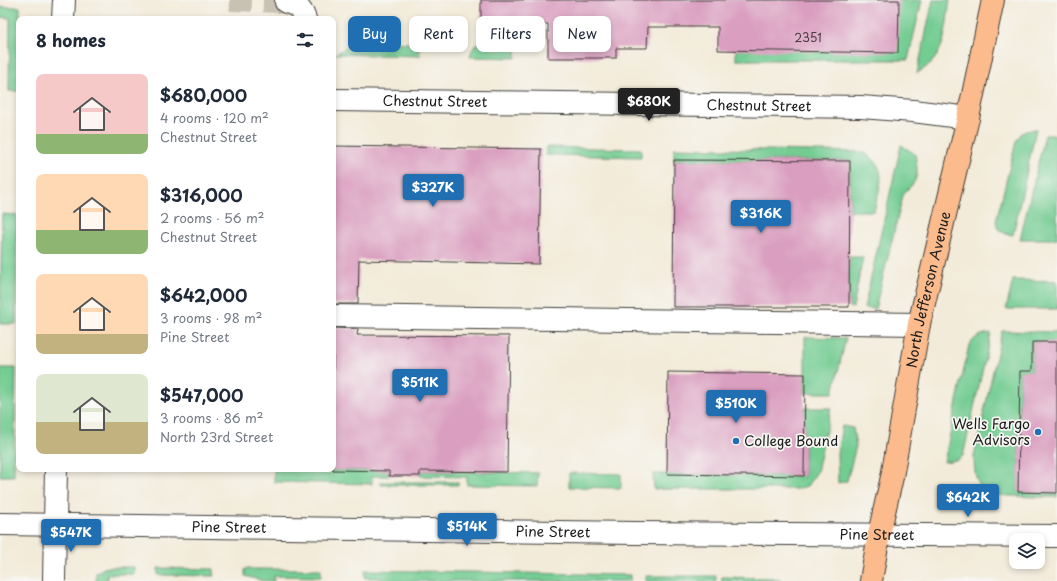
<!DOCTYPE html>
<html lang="en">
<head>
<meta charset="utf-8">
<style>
  :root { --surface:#fff; --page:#f2f2f3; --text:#1f2937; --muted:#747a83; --accent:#1f6fb2 }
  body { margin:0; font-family:"Playpen Sans",sans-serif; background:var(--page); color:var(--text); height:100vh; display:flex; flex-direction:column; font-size:15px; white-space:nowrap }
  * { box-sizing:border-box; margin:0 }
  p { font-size:13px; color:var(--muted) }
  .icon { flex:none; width:22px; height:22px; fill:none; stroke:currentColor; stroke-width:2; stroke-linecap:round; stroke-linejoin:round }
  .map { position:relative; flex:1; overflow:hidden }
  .drawer { position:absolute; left:16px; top:16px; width:320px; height:456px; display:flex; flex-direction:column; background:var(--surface); border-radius:8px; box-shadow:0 2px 6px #0003 }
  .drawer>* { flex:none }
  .banner { position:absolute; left:348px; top:16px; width:380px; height:36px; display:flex; gap:8px }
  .fabs { position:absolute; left:1009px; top:533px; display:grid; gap:8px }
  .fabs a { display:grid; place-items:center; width:36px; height:36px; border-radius:8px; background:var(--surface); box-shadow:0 2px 6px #0003; font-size:20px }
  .price { position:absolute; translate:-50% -34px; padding:0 9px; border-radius:4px; background:var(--accent); color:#fff; font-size:13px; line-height:26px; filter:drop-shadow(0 1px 2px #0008) }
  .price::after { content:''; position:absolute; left:50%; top:24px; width:12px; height:9px; margin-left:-6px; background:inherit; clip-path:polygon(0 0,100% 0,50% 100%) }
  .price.selected { background:#222; color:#fff }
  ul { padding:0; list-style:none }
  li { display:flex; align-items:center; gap:12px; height:100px; padding:0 20px }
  li span { display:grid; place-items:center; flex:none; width:112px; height:80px; border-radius:8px; color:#555 }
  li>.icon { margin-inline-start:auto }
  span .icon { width:48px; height:48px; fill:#fffc; stroke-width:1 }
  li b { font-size:17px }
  h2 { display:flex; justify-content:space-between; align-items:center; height:48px; padding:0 20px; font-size:17px }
  .tag { padding:0 14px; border-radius:8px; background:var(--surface); box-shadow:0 2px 6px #0003; font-size:14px; line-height:36px }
  .tag.selected { background:var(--accent); color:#fff }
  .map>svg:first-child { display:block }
  .green { fill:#73cc92; stroke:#487457 }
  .building { fill:#da9ec0 }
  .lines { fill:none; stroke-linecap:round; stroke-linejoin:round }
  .minor-tunnel { stroke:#c8c2b3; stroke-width:22; stroke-dasharray:22 11; stroke-linecap:butt }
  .minor-casing { stroke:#3c3b38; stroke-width:24 }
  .major-casing { stroke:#3c3b38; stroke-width:24 }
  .minor { stroke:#fff; stroke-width:22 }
  .major { stroke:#fbbb8c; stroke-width:22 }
  .poi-dot { fill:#1f6fb2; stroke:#f6f6f2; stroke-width:1.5 }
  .labels { text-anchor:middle; stroke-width:3.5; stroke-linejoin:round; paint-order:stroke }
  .number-label { font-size:12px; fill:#4c3c45 }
  .street-label { font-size:14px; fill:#1c1c1c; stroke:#f6f6f2 }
  .poi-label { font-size:14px; fill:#1c1c1c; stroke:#f6f6f2; text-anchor:end }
</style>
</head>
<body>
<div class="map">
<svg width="1057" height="581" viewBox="0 0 1057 581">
  <rect width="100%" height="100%" fill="#f6f6f2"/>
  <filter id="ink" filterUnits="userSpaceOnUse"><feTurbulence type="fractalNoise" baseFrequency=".025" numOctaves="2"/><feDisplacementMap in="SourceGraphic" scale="8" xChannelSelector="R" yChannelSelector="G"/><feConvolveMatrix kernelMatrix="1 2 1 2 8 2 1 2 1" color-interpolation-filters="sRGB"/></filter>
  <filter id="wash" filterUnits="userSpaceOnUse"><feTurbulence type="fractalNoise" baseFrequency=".012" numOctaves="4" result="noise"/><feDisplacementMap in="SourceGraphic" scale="16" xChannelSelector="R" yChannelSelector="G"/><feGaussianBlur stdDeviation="0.9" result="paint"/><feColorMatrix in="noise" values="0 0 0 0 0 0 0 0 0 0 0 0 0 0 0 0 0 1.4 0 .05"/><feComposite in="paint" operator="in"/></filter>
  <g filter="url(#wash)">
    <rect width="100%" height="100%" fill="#f3ebd9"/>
    <path class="green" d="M493,0H517L516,58L470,57C472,43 482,40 493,33Z
      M899,0H922L908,60H736V50Z
      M933,0H950C945,30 947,58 917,73Z
      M0,7H20L19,91H9L10,18L0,17Z
      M355,42L412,43L419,49L420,56L335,54Z
      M1036,129L1013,235L1006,234L998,229L996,221L1016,142C1020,132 1026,130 1036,129Z
      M1045,135H1057V239H1020Z
      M901,145L915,154C918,171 920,181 904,192L875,309L864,308Z
      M546,147L641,149V157L546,155Z
      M674,148L863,152C890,168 880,184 874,211H850V161L674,160Z
      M2,214L17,215L16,324H0Z
      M849,257H863L853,308L849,307Z
      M1013,280L1057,281V309H1006Z
      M1002,331L1057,332V342H1032V371H1020L1018,492L1057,493V497C1044,497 1030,497 1017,496C984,496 974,491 974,456Z
      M991,333L963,456L957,460L944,462L969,345C975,337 981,334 991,333Z
      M805,337L846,338L833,393H805Z
      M0,368H16L14,476H0Z
      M805,408H831L817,472L807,486L797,489H654L653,474L804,476Z
      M842,426L853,428L856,446L847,481L838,483L837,453Z
      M274,469L389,471V476H372V484L274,482Z
      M420,471L538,473L537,486L467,485V477L420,476Z
      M569,473L621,474V488L569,487Z
      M381,482H458V485H381Z
      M112,567H134V574H107V581H96V573L104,568Z
      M158,568L214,569V576L158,575Z
      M245,569H321V577L274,576V581H264L245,576Z
      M365,570L630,575V581H381V578H365Z
      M646,576H716V581H646Z
      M722,577L776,578L783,581H721Z"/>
    <g id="blocks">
      <path class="building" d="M481,0H899L898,53L718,50V27H648L647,48H616V58H548V24L481,22Z
        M333,146L541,149L539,264L359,260L358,304H333Z
        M674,160L850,161L849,307H673Z
        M333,328L358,329L357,335L509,336L507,472L420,471V476H389V471L333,470Z
        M1032,342H1057V493L1018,492L1020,371H1032Z
        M668,372L805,374L804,476L667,474Z"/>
    </g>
  </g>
  <g filter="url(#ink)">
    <use href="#blocks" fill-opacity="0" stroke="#3c3b38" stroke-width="1"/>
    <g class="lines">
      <path class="minor-tunnel" d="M230,0L286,2"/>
      <g class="minor-casing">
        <g id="minor">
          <path d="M286,2C296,4 302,9 305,19"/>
          <path d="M63,19L64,0"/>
          <path id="s1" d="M333,100L861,107L913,111L968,118"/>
          <path d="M333,316L919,324"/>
          <path id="s2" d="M0,524L635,533L1057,536"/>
          <path d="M54,581L56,469"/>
        </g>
      </g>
      <g class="major-casing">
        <g id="major">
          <path id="s3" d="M871,581L879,534L892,477L919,324L968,118L993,0"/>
        </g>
      </g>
      <use href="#minor" class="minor"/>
      <use href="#major" class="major"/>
    </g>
  </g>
  <g class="poi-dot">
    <circle cx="1038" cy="432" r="4"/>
    <circle cx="736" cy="441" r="4"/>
  </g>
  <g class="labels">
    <g class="number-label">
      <text x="808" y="42">2351</text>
    </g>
    <g class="street-label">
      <text dy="5" stroke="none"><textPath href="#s1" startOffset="102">Chestnut Street</textPath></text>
      <text dy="5" stroke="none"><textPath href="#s1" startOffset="426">Chestnut Street</textPath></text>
      <text dy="5" stroke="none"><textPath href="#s3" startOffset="297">North Jefferson Avenue</textPath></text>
      <text dy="5" stroke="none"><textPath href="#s2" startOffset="229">Pine Street</textPath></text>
      <text dy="5" stroke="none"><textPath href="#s2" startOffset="553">Pine Street</textPath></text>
      <text dy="5" stroke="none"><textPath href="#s2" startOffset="877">Pine Street</textPath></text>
    </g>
    <g class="poi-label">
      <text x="1030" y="429">Wells Fargo<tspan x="1030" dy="16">Advisors</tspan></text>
      <text x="744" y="446" text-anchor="start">College Bound</text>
    </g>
  </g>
</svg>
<div class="fabs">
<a><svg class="icon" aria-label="layers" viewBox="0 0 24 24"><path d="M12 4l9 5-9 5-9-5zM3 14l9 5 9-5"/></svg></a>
</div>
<b class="price selected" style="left:649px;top:122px">$680K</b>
<b class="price" style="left:433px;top:208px">$327K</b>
<b class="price" style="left:761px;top:234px">$316K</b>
<b class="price" style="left:420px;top:403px">$511K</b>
<b class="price" style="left:736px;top:424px">$510K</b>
<b class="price" style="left:968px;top:518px">$642K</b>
<b class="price" style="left:467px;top:547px">$514K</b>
<b class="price" style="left:71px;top:553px">$547K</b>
<div class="banner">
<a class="tag selected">Buy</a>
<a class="tag">Rent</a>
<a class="tag">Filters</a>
<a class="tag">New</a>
</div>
<section class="drawer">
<h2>8 homes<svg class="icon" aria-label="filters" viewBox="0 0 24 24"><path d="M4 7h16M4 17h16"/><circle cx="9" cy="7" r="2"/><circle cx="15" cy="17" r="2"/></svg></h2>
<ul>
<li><span style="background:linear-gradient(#f6c9c9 75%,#8fb573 0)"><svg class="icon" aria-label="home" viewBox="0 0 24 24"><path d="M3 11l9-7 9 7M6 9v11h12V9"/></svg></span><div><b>$680,000</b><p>4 rooms · 120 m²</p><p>Chestnut Street</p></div></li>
<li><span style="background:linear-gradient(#ffd9b3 70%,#8fb573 0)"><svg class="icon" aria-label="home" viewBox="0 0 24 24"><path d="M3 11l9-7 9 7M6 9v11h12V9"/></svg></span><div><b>$316,000</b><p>2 rooms · 56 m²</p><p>Chestnut Street</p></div></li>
<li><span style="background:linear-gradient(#ffd9b3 75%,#c2b280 0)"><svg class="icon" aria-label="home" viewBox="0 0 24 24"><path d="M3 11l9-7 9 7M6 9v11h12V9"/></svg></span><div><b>$642,000</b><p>3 rooms · 98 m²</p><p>Pine Street</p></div></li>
<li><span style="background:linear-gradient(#dfe7d0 60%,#c2b280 0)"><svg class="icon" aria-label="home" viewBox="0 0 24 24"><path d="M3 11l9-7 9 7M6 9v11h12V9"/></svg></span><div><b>$547,000</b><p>3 rooms · 86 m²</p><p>North 23rd Street</p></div></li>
</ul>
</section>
</div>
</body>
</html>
